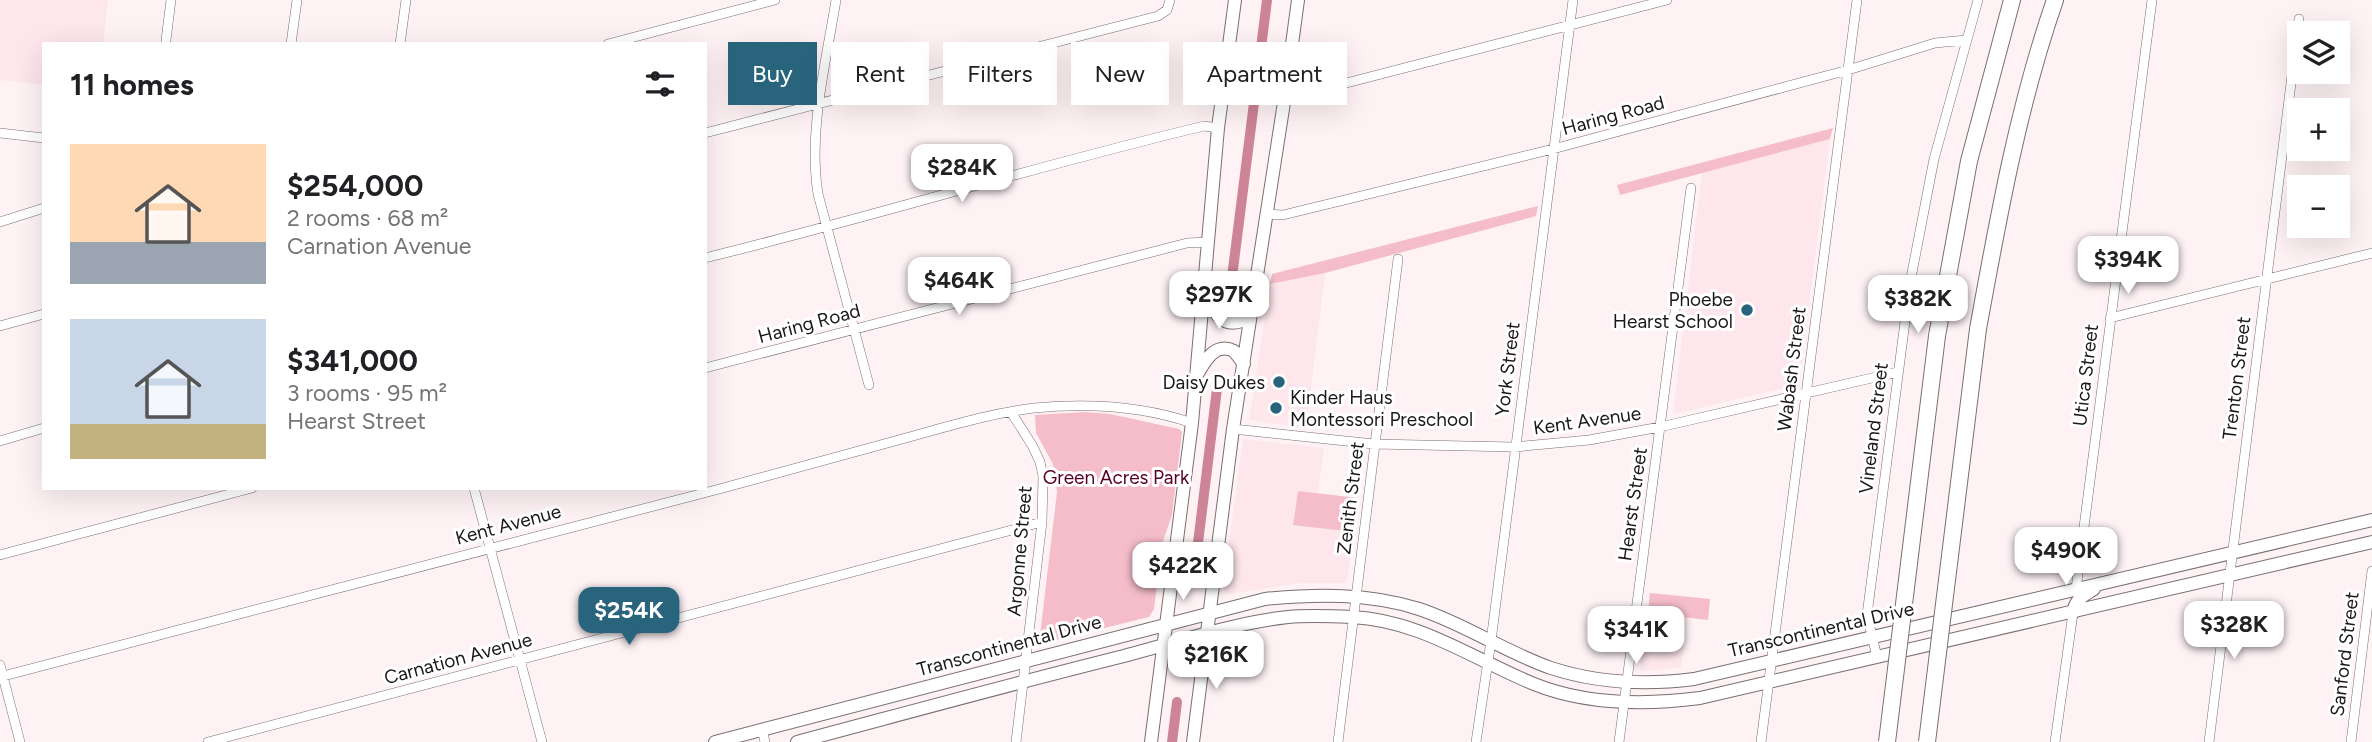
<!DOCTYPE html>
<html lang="en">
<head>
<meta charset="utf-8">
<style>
  :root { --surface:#fff; --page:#f2f2f2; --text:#202124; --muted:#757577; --accent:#28647c }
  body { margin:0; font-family:Figtree,sans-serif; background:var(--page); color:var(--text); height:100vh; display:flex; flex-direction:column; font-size:26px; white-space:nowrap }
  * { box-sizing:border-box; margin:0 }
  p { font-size:23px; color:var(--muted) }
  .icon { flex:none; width:38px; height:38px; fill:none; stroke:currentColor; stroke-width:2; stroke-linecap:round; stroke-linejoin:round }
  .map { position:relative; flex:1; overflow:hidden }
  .sheet { position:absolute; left:42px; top:42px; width:665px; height:448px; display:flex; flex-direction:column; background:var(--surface); border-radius:0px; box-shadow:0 7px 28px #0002 }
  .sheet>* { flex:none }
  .hud { position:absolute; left:728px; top:42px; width:665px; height:63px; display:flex; gap:14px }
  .fabs { position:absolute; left:2287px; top:21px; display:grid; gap:14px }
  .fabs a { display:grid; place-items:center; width:63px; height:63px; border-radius:0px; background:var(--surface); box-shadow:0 7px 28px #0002; font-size:35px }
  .price { position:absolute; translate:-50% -60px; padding:0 16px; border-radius:14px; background:#fff; color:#222; font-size:23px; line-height:46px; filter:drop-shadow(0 2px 4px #0008) }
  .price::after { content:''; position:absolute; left:50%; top:42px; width:21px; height:16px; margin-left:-10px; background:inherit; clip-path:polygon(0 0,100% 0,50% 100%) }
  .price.current { background:var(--accent); color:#fff }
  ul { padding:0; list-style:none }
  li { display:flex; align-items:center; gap:21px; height:175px; padding:0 28px }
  li span { display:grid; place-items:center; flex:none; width:196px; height:140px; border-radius:0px; color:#555 }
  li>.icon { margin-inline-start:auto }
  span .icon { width:84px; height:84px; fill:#fffc; stroke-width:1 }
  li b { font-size:30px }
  h2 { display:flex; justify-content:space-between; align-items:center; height:84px; padding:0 28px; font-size:30px }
  .pill { padding:0 24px; border-radius:0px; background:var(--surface); box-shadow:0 7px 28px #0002; font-size:24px; line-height:63px }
  .pill.current { background:var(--accent); color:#fff }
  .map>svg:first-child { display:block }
  .built { fill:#fee7ec }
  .green { fill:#f5bdca }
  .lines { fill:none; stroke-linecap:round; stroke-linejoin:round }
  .canal { stroke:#cc8496; stroke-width:10 }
  .street-casing { stroke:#7a6e70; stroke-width:10 }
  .secondary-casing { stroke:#7a6e70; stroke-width:14 }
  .highway-casing { stroke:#7a6e70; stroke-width:18 }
  .street { stroke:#fff; stroke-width:9 }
  .secondary { stroke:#fff; stroke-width:12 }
  .highway { stroke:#fff; stroke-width:16 }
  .highway-bridge-casing { stroke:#7a6e70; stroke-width:18; stroke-linecap:butt }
  .highway-bridge { stroke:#fff; stroke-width:16 }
  .poi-dot { fill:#28647c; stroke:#fff; stroke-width:2.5 }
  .labels { text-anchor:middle; stroke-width:6; stroke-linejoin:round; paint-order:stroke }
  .street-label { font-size:19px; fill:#1c1819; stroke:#fff }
  .poi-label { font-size:19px; fill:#1c1819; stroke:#fff; text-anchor:end }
  .park-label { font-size:19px; fill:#580026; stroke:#fff }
</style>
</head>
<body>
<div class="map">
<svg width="2372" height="742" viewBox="0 0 2372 742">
  <rect width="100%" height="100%" fill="#fef2f5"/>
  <path class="built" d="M0,0H108L103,44H44V85L0,80Z
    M1830,139L1799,385L1673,414L1702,173Z
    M1325,273L1306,428L1249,420L1270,284Z
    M1243,439L1324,448L1318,493L1298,491L1293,524L1354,532L1347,583H1302L1229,594L1223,587Z
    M1648,613L1687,617L1681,668L1640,671Z"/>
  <path class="green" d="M1833,128L1830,139L1620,195L1617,185Z
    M1538,206L1536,216L1325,273L1270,284L1272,274Z
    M1085,412L1110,414L1179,429L1182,432L1172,515L1162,544L1154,609L1149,617L1039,644L1057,492L1053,464L1036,433L1035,415Z
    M1298,491L1358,498L1354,532L1293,525Z
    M1650,593L1710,599L1708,620L1648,613Z"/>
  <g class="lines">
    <path class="canal" d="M1231,285L1267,0
      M1197,551L1217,389
      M1172,742L1177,702"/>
    <g class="street-casing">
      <path id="street" d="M836,0C826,63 808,130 818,194L869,385
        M166,40L171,0
        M291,44L297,0
        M400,44L406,0
        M608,44L775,0
        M1285,96L1300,95L1667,0
        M0,133L44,138
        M705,133L1158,16L1167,10L1170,0
        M1267,214L1283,215L1553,149L1848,70L1935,43L1966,40
        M0,222L44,208
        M705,258C872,217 1036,166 1204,126L1218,128
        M2110,318L2372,253
        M0,326L44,314
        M705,368L1187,243L1208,242
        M1011,412L1032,445L1040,462L1043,476L1042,522L1016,742
        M1233,429L1374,444L1514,447L1589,440L1660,427L1898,372
        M0,441L44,428
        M474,488L542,742
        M0,555L252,488
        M2076,589L2152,0
        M1877,657L1867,615L1910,283L1934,159L1978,0
        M0,665L20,742
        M0,677C241,614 481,549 723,488C787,471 850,453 913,436C953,425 993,413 1034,408C1086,403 1143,406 1192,423
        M762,729L765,742
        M208,742L1042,522
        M1338,742L1398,259
        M1476,742L1491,641L1573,0
        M1619,742L1691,188
        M1761,742L1857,0
        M2055,742L2073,613
        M2209,742L2299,19
        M2351,742L2372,571"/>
    </g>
    <g class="secondary-casing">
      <path id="secondary" d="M1204,290C1212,307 1219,329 1242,321L1251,307
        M1198,373C1206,359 1216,342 1234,351L1244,364
        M2073,613C2075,599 2083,596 2094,589
        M715,742L1265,599C1316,594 1370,593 1419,609C1465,624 1505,652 1551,668C1597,683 1647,685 1694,679L2372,520
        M797,742C906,713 1015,683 1124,656C1178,642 1233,623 1288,617C1308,615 1331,616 1352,617C1419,620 1473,659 1534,684C1586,705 1646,705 1700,698L2372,542
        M1151,742L1192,423L1218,128L1235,0
        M1193,742L1233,429L1285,96L1298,0"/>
    </g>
    <g class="highway-casing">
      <path id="highway" d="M1978,329C1998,219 2018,106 2055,0
        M1937,336L1969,161L2012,0"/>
    </g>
    <use href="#street" class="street"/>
    <use href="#secondary" class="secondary"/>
    <use href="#highway" class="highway"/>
    <g class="highway-bridge-casing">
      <path id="highway-bridge" d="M1887,742L1937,336
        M1927,742L1978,329"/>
    </g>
    <use href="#highway-bridge" class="highway-bridge"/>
  </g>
  <g class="poi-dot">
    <circle cx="1747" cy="310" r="7"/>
    <circle cx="1279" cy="382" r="7"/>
    <circle cx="1276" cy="408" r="7"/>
  </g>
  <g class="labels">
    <g class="street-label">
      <text transform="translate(1613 115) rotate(-15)" y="7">Haring Road</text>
      <text transform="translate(809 323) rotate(-15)" y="7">Haring Road</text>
      <text transform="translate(1507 369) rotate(-83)" y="7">York Street</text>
      <text transform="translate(1791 369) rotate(-83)" y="7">Wabash Street</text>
      <text transform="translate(2085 375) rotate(-83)" y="7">Utica Street</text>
      <text transform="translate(2236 378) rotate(-83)" y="7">Trenton Street</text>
      <text transform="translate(1587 420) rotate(-8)" y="7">Kent Avenue</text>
      <text transform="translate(1873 428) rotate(-83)" y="7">Vineland Street</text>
      <text transform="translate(1350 498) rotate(-83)" y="7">Zenith Street</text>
      <text transform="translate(1632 504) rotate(-82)" y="7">Hearst Street</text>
      <text transform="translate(508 524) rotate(-15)" y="7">Kent Avenue</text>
      <text transform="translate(1019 551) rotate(-85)" y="7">Argonne Street</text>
      <text transform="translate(1821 629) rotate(-13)" y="7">Transcontinental Drive</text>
      <text transform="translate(1009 645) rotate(-15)" y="7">Transcontinental Drive</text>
      <text transform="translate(2344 654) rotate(-83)" y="7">Sanford Street</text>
      <text transform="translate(458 658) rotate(-15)" y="7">Carnation Avenue</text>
    </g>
    <g class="poi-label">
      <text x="1733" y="306">Phoebe<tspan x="1733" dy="22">Hearst School</tspan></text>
      <text x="1265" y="389">Daisy Dukes</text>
      <text x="1290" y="404" text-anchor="start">Kinder Haus<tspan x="1290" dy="22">Montessori Preschool</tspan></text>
    </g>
    <g class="park-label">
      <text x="1116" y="484">Green Acres Park</text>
    </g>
  </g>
</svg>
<div class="fabs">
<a><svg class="icon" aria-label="layers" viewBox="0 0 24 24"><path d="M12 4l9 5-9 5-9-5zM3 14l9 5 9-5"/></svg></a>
<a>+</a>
<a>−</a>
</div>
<b class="price" style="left:962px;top:204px">$284K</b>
<b class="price" style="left:2128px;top:296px">$394K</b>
<b class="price" style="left:959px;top:317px">$464K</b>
<b class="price" style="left:1219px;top:331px">$297K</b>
<b class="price" style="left:1918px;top:335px">$382K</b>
<b class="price" style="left:2066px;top:587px">$490K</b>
<b class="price" style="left:1183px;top:602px">$422K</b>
<b class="price current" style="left:629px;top:647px">$254K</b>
<b class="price" style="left:2234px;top:661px">$328K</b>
<b class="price" style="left:1636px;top:666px">$341K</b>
<b class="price" style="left:1216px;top:691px">$216K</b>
<div class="hud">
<a class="pill current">Buy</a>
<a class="pill">Rent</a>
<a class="pill">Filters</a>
<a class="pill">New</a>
<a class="pill">Apartment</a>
</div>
<section class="sheet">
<h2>11 homes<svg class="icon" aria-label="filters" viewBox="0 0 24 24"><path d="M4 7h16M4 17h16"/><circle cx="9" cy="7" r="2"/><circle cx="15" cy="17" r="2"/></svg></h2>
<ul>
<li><span style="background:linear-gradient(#ffd9b3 70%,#9aa5b1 0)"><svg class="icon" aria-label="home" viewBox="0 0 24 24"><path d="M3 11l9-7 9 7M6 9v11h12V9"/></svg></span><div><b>$254,000</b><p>2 rooms · 68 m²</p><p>Carnation Avenue</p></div></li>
<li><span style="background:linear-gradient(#c9d6e8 75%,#c2b280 0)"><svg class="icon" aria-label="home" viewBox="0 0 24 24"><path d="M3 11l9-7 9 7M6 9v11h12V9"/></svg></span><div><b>$341,000</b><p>3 rooms · 95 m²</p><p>Hearst Street</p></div></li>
</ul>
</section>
</div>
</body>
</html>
